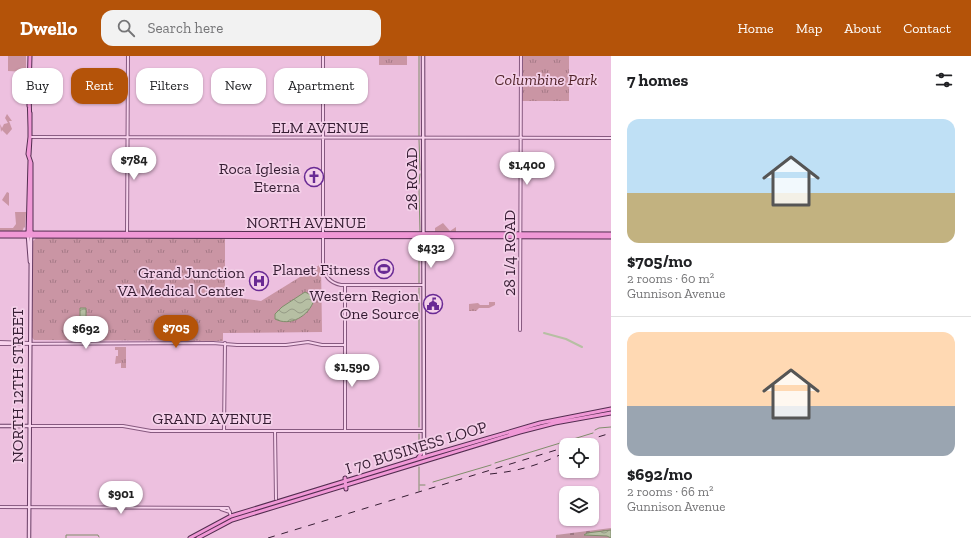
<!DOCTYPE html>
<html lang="en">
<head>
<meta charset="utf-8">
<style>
  :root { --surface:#fff; --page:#f2f2f2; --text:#202124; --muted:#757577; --line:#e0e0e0; --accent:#b45309 }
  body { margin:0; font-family:"Zilla Slab",serif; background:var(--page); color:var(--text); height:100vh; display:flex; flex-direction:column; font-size:15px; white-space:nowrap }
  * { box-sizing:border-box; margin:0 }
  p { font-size:13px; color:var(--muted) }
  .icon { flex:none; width:22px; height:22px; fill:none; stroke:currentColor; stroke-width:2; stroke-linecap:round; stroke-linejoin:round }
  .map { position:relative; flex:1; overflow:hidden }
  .sheet { display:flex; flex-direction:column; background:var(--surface); width:360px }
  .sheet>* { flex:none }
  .top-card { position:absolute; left:12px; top:12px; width:380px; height:36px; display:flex; gap:8px }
  .controls { position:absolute; left:559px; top:382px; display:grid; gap:8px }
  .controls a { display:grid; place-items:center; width:40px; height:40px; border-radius:8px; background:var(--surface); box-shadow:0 1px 3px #0004; font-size:20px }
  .price { position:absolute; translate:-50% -34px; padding:0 9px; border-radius:14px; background:#fff; color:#222; font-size:13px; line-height:26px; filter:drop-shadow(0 1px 2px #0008) }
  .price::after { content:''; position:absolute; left:50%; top:24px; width:12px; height:9px; margin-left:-6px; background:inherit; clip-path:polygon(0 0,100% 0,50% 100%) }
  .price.on { background:var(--accent); color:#fff }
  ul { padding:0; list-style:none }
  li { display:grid; align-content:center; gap:8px; height:212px; padding:0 16px }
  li+li { border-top:1px solid var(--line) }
  li span { display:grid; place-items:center; height:124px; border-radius:12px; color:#555 }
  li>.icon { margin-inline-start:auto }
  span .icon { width:72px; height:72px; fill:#fffc; stroke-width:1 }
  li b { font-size:17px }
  h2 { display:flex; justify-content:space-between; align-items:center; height:48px; padding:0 16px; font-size:17px }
  .chip { padding:0 14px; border-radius:12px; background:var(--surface); box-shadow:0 1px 3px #0004; font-size:14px; line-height:36px }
  .chip.on { background:var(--accent); color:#fff }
  header { display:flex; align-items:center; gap:24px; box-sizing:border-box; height:56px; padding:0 20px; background:var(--accent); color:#fff }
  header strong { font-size:19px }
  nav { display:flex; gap:22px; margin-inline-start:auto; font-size:14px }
  .search { width:280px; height:36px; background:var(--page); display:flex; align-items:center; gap:10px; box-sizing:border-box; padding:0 14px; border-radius:12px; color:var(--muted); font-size:15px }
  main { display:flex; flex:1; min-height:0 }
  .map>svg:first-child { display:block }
  .grass { fill:#ca95a4 }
  .cemetery { fill:url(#cemetery-stones) }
  .park { fill:url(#park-tufts) }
  .water { fill:url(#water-waves); stroke:#808d6b }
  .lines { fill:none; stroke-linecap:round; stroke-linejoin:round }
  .stream { stroke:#808d6b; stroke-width:1 }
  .canal { stroke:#b6bfa3; stroke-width:2 }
  .tertiary-casing { stroke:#86597f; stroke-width:4 }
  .secondary-casing { stroke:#673c63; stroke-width:4.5 }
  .primary-casing { stroke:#532d50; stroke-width:5 }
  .tertiary { stroke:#f8d3ed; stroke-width:2 }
  .secondary { stroke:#f8d3ed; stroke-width:2.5 }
  .primary { stroke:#f098d6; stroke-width:3 }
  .rail { stroke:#361d33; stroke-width:1; stroke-dasharray:7 7; stroke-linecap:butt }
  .labels { text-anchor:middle; stroke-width:3.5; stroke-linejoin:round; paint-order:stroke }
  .park-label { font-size:16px; font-style:italic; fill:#52242a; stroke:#f4d0e9 }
  .street-label { font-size:16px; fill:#361d33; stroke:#f4d0e9 }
  .poi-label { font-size:16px; fill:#361d33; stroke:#f4d0e9; text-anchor:end }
</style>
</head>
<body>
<header>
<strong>Dwello</strong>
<div class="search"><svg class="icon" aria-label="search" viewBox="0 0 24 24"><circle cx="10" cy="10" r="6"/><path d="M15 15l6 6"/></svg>Search here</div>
<nav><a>Home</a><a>Map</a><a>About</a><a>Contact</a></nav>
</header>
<main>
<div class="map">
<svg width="611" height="482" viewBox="0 0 611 482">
  <defs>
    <pattern id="cemetery-stones" width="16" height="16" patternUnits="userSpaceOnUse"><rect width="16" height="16" fill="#bf94a0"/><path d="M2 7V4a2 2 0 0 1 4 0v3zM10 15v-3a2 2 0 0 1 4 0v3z" fill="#9c7883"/></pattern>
    <pattern id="park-tufts" width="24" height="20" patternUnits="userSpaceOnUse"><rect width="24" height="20" fill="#ca95a4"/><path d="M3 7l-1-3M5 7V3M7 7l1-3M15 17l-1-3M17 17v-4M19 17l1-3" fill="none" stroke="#a57986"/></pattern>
    <pattern id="water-waves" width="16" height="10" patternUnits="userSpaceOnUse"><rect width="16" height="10" fill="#b6bfa3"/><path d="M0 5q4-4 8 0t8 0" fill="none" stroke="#959b85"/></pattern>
  </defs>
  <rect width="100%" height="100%" fill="#edc0df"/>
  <path class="grass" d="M8,0H26V16L8,15Z
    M7,58L12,65H9L12,73L7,79L2,74L1,76L0,68L2,72L4,68L8,67L5,62Z
    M7,136L9,137V150L2,144Z
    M15,156H26L25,172L24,171L22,176H0V172H13L16,168Z
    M443,167L450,175L456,171V177L435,176V172Z
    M115,291H126V300H118V294H115Z"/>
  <path class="cemetery" d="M611,472V482H556V479Z"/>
  <path class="park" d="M379,0H407V9H379Z
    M523,0H569V45H522Z
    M108 39a5 5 0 1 1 10 0a5 5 0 1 1-10 0Z
    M36,182H225V240L261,245L321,208L322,276L223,277V285L34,284L31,280L33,185Z
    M489,246H495V249L489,252H479L476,255H469V248L478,247L480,249H489Z
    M116,300H126V312H121V307L115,308Z"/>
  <path class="water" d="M305,236L311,239L314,244C309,260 290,271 275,263V258L282,251Z
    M80,252H86V264H80Z
    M611,474V482L607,480L584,479L587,477Z"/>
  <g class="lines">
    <path class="stream" d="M419,80V0
      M419,84L420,114
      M419,128L420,118
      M419,133L420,175
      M420,193V184
      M419,227V197
      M419,232V371
      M595,374L599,372L611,371
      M419,378V397
      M495,407L593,377
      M433,426L491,409
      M420,429H425
      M419,435V411
      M66,482V479H98L99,481"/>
    <path class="canal" d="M544,277L566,283L582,291"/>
    <g class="tertiary-casing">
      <path id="tertiary" d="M323,0V208C324,220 330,227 341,229H423
        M30,81L611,82
        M127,177L128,0
        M520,274L521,0
        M0,286L29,287
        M0,288L213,287L237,289H286L308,286L322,289H345
        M30,370H123L151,375H424
        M224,375L225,287
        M275,375L276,443
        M345,375V230
        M0,451L228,452L231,460
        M221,453L230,456"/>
    </g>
    <g class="secondary-casing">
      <path id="secondary" d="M423,0L424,401
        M28,180L30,206
        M0,370H29
        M29,482L31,180"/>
    </g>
    <g class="primary-casing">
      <path id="primary" d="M29,36L30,0
        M29,50V36L30,72
        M30,57V81
        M29,99L30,81L28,98L31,107V178
        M0,177L611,178
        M28,179L30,105
        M0,180L611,181
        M418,402L423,395
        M345,422L346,433
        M190,482L231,460L427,400L540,367L611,353
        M198,482L232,464L520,376L555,367L611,357"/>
    </g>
    <use href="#tertiary" class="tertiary"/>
    <use href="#secondary" class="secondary"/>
    <use href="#primary" class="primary"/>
    <path class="rail" d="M572,389L611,377
      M490,418C520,415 539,409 566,396
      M268,482L566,391"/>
  </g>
  <defs>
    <g id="church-ring" transform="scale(1)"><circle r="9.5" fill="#f4d0e9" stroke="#692a94" stroke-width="1.5"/><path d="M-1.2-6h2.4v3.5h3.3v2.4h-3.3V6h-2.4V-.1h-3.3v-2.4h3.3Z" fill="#692a94"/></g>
    <g id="stadium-ring" transform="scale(1)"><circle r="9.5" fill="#f4d0e9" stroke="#692a94" stroke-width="1.5"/><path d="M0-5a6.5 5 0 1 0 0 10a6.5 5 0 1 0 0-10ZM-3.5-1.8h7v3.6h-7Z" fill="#692a94"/></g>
    <g id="hospital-ring" transform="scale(1)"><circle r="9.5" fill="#f4d0e9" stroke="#692a94" stroke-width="1.5"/><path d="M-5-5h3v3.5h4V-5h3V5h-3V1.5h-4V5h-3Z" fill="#692a94"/></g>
    <g id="civic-ring" transform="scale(1)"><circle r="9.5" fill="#f4d0e9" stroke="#692a94" stroke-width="1.5"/><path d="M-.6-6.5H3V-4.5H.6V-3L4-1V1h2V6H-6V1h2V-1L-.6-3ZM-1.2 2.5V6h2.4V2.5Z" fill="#692a94"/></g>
  </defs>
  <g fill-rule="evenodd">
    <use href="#church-ring" x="314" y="121"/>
    <use href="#stadium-ring" x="384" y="213"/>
    <use href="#hospital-ring" x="259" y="225"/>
    <use href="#civic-ring" x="433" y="248"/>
  </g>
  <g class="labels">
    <g class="park-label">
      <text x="546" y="29">Columbine Park</text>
    </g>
    <g class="street-label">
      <text x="320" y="77">ELM AVENUE</text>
      <text transform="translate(411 123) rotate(-90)" y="6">28 ROAD</text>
      <text x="306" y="172">NORTH AVENUE</text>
      <text transform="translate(509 197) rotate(-90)" y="6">28 1/4 ROAD</text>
      <text transform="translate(17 329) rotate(-90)" y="6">NORTH 12TH STREET</text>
      <text x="212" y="368">GRAND AVENUE</text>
      <text transform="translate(416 391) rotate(-17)" y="6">I 70 BUSINESS LOOP</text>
    </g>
    <g class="poi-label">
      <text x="300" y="118">Roca Iglesia<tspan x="300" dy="18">Eterna</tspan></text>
      <text x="370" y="219">Planet Fitness</text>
      <text x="245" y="222">Grand Junction<tspan x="245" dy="18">VA Medical Center</tspan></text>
      <text x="419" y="245">Western Region<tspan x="419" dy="18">One Source</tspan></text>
    </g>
  </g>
</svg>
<div class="controls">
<a><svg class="icon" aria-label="locate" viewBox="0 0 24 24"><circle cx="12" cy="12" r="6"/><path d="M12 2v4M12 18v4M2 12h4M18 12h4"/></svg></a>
<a><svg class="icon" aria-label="layers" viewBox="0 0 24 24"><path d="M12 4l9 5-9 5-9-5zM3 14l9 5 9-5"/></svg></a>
</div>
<b class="price" style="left:134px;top:125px">$784</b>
<b class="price" style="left:527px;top:130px">$1,400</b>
<b class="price" style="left:431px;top:213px">$432</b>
<b class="price on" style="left:176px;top:293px">$705</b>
<b class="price" style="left:86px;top:294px">$692</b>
<b class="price" style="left:352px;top:332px">$1,590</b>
<b class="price" style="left:121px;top:459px">$901</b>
<div class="top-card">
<a class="chip">Buy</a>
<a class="chip on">Rent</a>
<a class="chip">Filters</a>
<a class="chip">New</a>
<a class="chip">Apartment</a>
</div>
</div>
<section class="sheet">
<h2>7 homes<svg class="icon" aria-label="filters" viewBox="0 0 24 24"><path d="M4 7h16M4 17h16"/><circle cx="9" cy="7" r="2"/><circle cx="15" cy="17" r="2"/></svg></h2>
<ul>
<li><span style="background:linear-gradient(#bfe0f5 60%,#c2b280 0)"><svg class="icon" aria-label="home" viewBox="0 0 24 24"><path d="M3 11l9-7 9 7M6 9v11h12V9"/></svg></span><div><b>$705/mo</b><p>2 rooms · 60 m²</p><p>Gunnison Avenue</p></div></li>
<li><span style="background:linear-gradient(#ffd9b3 60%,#9aa5b1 0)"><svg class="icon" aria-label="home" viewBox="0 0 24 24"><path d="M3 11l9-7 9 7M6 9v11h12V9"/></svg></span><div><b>$692/mo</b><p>2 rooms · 66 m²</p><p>Gunnison Avenue</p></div></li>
</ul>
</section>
</main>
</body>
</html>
